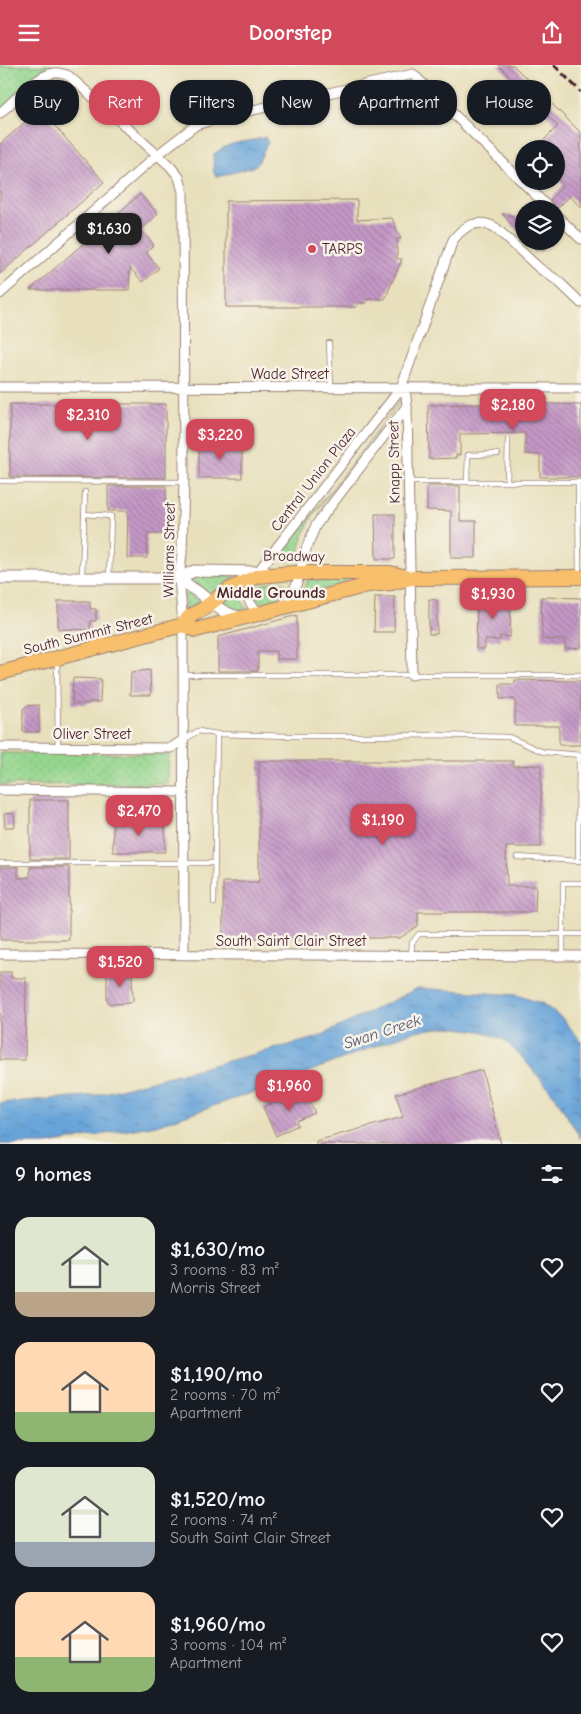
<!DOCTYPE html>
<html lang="en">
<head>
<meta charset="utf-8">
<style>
  :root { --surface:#171b24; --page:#242831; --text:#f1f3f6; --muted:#9ea1a6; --accent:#d1495b }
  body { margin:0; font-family:"Comic Neue",sans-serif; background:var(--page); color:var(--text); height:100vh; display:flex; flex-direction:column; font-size:19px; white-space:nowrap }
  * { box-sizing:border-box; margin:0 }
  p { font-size:16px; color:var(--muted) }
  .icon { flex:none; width:28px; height:28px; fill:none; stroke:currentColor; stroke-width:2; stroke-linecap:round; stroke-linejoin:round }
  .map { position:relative; height:1079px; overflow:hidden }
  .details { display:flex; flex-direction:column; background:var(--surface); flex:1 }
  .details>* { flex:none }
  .top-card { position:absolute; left:15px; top:15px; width:551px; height:45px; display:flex; gap:10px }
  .controls { position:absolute; left:515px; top:75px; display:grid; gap:10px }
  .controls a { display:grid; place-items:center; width:50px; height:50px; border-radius:50%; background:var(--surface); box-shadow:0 1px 4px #0004; font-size:25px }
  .price { position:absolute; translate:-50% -42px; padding:0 11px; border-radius:10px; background:var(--accent); color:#fff; font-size:16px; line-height:32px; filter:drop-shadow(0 1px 2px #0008) }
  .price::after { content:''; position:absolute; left:50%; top:30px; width:15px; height:11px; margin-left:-8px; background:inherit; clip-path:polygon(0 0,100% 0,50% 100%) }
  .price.active { background:#222; color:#fff }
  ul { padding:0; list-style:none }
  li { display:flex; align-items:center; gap:15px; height:125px; padding:0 15px }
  li span { display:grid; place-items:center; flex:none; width:140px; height:100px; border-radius:15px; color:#555 }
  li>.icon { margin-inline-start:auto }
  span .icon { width:60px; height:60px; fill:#fffc; stroke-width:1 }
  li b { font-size:21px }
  h2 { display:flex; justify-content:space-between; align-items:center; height:60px; padding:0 15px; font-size:21px }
  .pill { padding:0 18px; border-radius:20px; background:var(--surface); box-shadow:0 1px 4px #0004; font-size:18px; line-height:45px }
  .pill.active { background:var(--accent); color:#fff }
  header { display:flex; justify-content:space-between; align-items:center; height:65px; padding:0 15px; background:var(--accent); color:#fff; font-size:22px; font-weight:700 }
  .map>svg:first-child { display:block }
  .park { fill:url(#park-dots); stroke:#6f7a5c }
  .water { fill:url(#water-ripples); stroke:#596282 }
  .building { fill:url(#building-back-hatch) }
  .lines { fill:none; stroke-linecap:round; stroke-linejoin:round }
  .service-casing { stroke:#998074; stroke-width:6 }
  .minor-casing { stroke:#998074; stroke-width:11 }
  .tertiary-casing { stroke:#998074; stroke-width:13 }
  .primary-casing { stroke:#998074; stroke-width:16 }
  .service { stroke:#fff; stroke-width:4.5 }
  .minor { stroke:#fff; stroke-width:9 }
  .tertiary { stroke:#fff; stroke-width:11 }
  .primary { stroke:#f8bf6c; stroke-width:14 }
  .rail { stroke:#4a1f2b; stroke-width:3; stroke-dasharray:8 4; stroke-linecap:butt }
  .poi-dot { fill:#d1495b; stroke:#f7f3e8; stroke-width:2 }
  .labels { text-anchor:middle; stroke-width:5; stroke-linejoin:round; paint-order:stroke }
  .poi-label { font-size:15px; fill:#4a1f2b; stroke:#f7f3e8; text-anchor:start }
  .street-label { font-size:15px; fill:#4a1f2b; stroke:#f7f3e8 }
  .neighbourhood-label { font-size:16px; font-weight:bold; fill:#4a1f2b; stroke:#f7f3e8 }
  .water-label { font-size:16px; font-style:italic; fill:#565471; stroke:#f7f3e8 }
</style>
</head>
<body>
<header><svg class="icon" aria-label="menu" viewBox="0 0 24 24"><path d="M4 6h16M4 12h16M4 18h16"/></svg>Doorstep<svg class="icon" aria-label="share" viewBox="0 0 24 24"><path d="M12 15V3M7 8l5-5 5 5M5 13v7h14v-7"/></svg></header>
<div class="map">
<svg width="581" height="1079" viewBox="0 0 581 1079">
  <defs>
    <pattern id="park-dots" width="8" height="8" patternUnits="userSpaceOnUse" patternTransform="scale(1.25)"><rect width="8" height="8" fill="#94d68e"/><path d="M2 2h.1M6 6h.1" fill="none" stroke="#81b77b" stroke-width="1.8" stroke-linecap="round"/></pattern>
    <pattern id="water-ripples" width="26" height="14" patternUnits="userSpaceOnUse" patternTransform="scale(1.25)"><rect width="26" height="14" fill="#68a4d9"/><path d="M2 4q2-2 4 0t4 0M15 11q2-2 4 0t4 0" fill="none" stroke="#5885b0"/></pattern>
    <pattern id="building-back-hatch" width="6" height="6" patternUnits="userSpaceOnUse" patternTransform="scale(1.25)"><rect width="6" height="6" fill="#c599c7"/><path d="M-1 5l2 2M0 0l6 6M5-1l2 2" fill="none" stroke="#a27ca2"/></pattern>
  </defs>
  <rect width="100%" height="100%" fill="#f7f3e8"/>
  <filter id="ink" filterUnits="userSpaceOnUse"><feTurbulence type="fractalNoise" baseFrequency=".02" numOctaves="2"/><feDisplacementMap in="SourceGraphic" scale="10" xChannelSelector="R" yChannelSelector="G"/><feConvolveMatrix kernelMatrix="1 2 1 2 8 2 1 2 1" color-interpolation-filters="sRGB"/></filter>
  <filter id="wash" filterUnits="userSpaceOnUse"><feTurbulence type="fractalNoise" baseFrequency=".0096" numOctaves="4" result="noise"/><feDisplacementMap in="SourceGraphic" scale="20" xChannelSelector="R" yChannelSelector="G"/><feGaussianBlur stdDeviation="1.12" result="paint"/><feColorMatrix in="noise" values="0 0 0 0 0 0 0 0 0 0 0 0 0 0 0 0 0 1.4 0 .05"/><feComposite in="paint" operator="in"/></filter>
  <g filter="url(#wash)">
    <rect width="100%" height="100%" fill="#e8e0bc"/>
    <path class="park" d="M0,0H52L54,2L0,49Z
      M404,331L313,450L304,469L297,494L287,496L278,494Z
      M187,510L235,511L234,513L210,529L199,520L186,514Z
      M308,515H347L348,517L303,530L302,527Z
      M275,516L283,517L286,520C286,531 268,539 259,537L254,530L255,522Z
      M240,526L241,534L247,544L239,545L222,538L223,536Z
      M187,528L199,537L185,545L184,530Z
      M0,688L169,689L168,719L0,720Z"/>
    <path class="water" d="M265,72L268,77L258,98L253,102L217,112L214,108L213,90C232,74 244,79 265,72Z
      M418,923L517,930L543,939L563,954L581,976V1074L555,1031L520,990L504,975L481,966L448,962L415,966L272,1021L157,1060L47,1079H0V1038L97,1030L316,973Z"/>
    <g id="blocks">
      <path class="building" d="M498,0H513L581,68V143L570,131L557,144L550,135L563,120L556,113V84H535L558,61Z
        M40,44L104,117L0,209V79Z
        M140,129L158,149L141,165L154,180L146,188L159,203L143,217L130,203L129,225H30Z
        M357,135V155L392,153L401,174H397V194H402L385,234H367V238H357V242H226V136Z
        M502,149L519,152L524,157V172Z
        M528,176H541L544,185H536Z
        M525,338L581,340V412H540V390L525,389V368L460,369V390H456V393L429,394L428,340Z
        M10,339H166V413L10,412Z
        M199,380H242V413H199Z
        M108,421H166V469H147V493H127L128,446H108Z
        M427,421H460V456H476V493H451V446L427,445Z
        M375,449H395V494H376Z
        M375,532H395L394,567H374Z
        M541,532L581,533V583L565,584V575L542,574Z
        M477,533H511L510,572L500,571V575H485V584H476Z
        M429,534L437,535V569H429Z
        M58,536H90V544H96V556H90V565L58,564Z
        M297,550V594H276V586H258V606H218V572Z
        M150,605L151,630H130L131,607Z
        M73,613L101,614L100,637H88V639H72Z
        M515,615L581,616L580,680H559V661H515V634H500V619H515Z
        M39,640V667H23V644L26,641Z
        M259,696H513V701L541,700V782H506L507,821H536L535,847H418V861L400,873H223V817H259Z
        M30,735H69V794H30Z
        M14,748L15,762H5L4,749Z
        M113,757H165V787H113Z
        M0,802H18V813L30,812V802H69V875H0Z
        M0,907H11V913H26L25,995H0Z
        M132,907L133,936L130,938L110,939L107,936V908Z
        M482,1005L501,1079H316V1076L403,1052L396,1029Z
        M304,1024L315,1048L296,1056L298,1060L276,1071L263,1042Z"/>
    </g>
  </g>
  <g filter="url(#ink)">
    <use href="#blocks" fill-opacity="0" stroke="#998074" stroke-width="1"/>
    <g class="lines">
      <g class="service-casing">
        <path id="service" d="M329,278L331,323
          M0,416L184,417
          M409,417H581
          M467,417L468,390L498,389
          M507,417L508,375
          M578,417L579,511
          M84,449L111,451L109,513
          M82,511L85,427
          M57,595L58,682
          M183,610H581
          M184,675L198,666L217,669L289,671H363L431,670L509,672L543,687L581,690
          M517,792L580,796
          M578,796L579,690
          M0,798H215
          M214,838L217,669
          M411,891L412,878L419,869H581
          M563,891V818H581"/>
      </g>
      <g class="minor-casing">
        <path id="minor" d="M0,48C13,37 37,10 54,8C59,7 64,9 69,11L170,101L179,112L183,127L184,417L182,489L179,513L183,560L184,890
          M556,150L581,174
          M0,229L157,90L196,60L222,52L413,9L550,144
          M0,322L581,323
          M401,323L406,331L407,341L412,610
          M281,542L290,532L297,518L306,484L316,460L407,341
          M260,548C248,539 245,531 250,517L401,323L453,175C464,160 479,153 496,163L539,203L558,216L581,238
          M0,682L171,683L183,675
          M0,725L184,727
          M0,889L581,891"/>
      </g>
      <g class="tertiary-casing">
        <path id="tertiary" d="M0,513H179L194,506L266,507
          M179,513C185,519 191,522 198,527C212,538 223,549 242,553"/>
      </g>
      <g class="primary-casing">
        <path id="primary" d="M183,560L189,552L203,544L228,525L258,511L293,508H390L407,512
          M0,608L183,560L196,565L368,520L391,518L411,513L581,512"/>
      </g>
      <use href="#service" class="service"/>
      <use href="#minor" class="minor"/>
      <use href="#tertiary" class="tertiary"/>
      <use href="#primary" class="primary"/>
      <path class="rail" d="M554,0L581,27"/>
    </g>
  </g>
  <circle class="poi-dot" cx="312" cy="184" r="5"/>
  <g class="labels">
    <g class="poi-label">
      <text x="322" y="189">TARPS</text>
    </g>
    <g class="street-label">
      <text x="290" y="314">Wade Street</text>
      <text transform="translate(394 397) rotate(-91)" y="5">Knapp Street</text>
      <text transform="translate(313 414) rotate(-52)" y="5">Central Union Plaza</text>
      <text transform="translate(169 485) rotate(-89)" y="5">Williams Street</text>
      <text transform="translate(294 491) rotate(1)" y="5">Broadway</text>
      <text transform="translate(88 569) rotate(-14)" y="5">South Summit Street</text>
      <text x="92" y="674">Oliver Street</text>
      <text x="291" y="881">South Saint Clair Street</text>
    </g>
    <g class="neighbourhood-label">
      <text x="271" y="533">Middle Grounds</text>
    </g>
    <g class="water-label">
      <text transform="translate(382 966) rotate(-18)" y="6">Swan Creek</text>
    </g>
  </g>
</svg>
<div class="controls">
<a><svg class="icon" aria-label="locate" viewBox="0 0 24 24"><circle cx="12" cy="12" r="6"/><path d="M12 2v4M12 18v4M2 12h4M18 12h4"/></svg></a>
<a><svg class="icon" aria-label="layers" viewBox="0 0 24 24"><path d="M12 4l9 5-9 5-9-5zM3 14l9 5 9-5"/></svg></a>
</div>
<b class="price active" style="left:109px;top:190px">$1,630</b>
<b class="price" style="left:513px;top:366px">$2,180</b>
<b class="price" style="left:88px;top:376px">$2,310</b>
<b class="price" style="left:220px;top:396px">$3,220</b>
<b class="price" style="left:493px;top:555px">$1,930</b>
<b class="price" style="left:139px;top:772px">$2,470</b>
<b class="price" style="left:383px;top:781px">$1,190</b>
<b class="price" style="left:120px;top:923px">$1,520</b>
<b class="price" style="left:289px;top:1047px">$1,960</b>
<div class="top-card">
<a class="pill">Buy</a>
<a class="pill active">Rent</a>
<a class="pill">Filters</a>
<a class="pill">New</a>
<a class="pill">Apartment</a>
<a class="pill">House</a>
</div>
</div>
<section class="details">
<h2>9 homes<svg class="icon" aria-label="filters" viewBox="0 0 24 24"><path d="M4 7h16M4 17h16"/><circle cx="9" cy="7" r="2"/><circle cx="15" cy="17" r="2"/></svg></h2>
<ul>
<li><span style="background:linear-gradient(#dfe7d0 75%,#b9a48a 0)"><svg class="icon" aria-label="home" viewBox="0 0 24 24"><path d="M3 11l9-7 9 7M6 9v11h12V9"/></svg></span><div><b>$1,630/mo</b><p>3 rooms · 83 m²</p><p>Morris Street</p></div><svg class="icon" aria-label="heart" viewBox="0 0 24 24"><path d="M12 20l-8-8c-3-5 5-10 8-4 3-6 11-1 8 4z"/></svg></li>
<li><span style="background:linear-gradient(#ffd9b3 70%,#8fb573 0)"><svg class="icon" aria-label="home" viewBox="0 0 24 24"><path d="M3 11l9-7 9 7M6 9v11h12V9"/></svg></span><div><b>$1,190/mo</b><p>2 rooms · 70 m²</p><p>Apartment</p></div><svg class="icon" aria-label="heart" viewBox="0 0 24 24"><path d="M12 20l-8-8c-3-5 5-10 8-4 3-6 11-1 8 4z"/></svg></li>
<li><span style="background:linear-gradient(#dfe7d0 75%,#9aa5b1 0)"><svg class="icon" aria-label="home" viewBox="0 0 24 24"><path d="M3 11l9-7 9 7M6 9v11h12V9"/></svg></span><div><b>$1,520/mo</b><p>2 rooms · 74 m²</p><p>South Saint Clair Street</p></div><svg class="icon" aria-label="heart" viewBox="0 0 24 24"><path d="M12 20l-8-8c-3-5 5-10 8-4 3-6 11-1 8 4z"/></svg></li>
<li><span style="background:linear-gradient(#ffd9b3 65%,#8fb573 0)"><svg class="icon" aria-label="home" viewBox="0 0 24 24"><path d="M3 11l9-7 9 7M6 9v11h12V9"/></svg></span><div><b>$1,960/mo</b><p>3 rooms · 104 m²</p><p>Apartment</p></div><svg class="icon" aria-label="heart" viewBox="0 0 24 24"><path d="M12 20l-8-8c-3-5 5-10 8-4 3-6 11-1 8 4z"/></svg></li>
</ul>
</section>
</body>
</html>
